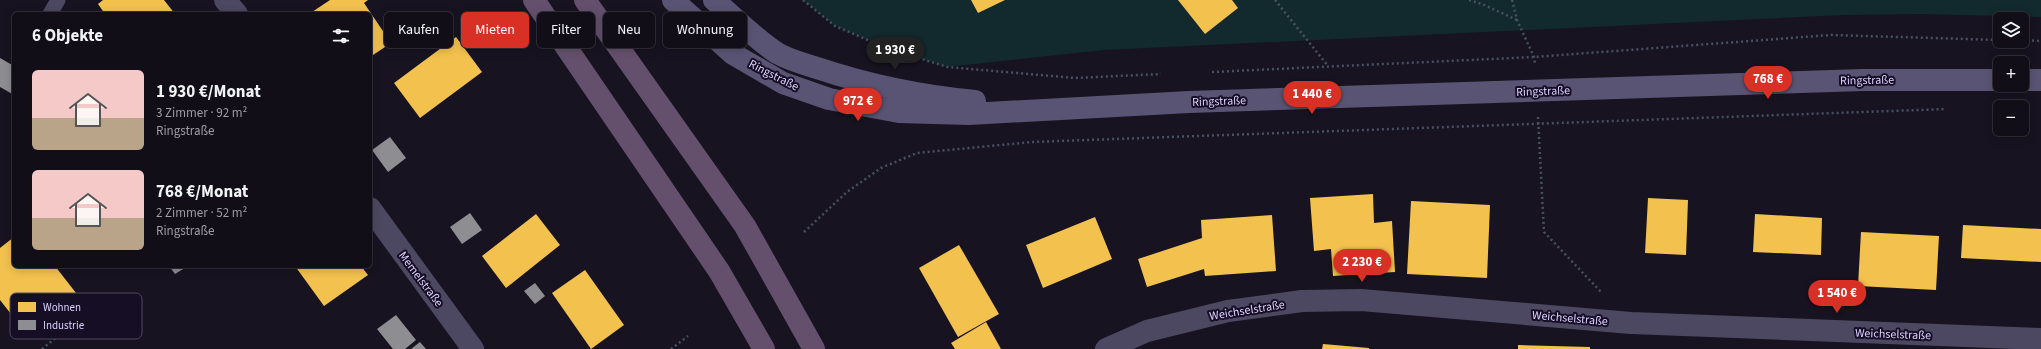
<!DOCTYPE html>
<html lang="de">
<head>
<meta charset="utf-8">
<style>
  :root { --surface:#110e18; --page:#1e1c25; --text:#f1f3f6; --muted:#9c9ca2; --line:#302e37; --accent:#d93025 }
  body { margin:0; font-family:"Source Sans 3",sans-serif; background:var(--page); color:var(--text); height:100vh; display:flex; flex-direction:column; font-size:15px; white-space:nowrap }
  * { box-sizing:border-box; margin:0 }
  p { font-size:13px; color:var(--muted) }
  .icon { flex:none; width:22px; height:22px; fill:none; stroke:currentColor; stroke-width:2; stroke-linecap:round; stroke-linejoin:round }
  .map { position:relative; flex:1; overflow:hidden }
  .panel { position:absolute; left:12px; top:12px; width:360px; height:256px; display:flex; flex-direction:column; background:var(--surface); border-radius:6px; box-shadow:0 2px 10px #0003,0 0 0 1px var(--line) }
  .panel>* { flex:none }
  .guide { position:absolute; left:384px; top:12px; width:380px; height:36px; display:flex; gap:8px }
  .tools { position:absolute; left:1993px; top:12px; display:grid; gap:8px }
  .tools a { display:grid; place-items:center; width:36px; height:36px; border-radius:6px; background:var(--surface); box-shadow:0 2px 10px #0003,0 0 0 1px var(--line); font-size:20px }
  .price { position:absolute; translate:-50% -34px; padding:0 9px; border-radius:14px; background:var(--accent); color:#fff; font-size:13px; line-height:26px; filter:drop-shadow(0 1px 2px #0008) }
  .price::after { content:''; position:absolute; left:50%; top:24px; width:12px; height:9px; margin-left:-6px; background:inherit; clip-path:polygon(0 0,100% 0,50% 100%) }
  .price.active { background:#222; color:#fff }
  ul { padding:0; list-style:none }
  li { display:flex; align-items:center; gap:12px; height:100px; padding:0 20px }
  li span { display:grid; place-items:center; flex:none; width:112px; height:80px; border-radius:6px; color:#555 }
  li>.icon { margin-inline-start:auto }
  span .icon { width:48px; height:48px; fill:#fffc; stroke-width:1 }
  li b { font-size:17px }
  h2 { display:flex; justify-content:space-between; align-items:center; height:48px; padding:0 20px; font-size:17px }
  .pill { padding:0 14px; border-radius:6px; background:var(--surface); box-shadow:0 2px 10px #0003,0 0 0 1px var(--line); font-size:14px; line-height:36px }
  .pill.active { background:var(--accent); color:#fff }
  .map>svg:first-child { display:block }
  .green { fill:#12292d }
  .homes { fill:#f2c14e }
  .industry { fill:#8d8d92 }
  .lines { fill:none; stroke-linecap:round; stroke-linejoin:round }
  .path { stroke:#475161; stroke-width:2.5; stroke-dasharray:2 3; stroke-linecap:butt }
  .service { stroke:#4c4861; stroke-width:15 }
  .minor { stroke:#4c4861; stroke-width:22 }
  .secondary { stroke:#595473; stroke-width:22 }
  .trunk { stroke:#64506c; stroke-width:22 }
  .labels { text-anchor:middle; stroke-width:4; stroke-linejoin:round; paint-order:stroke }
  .street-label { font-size:12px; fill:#dcd2ff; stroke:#150e25 }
  .key { fill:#150e25; stroke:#514966; stroke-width:1 }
  .key-label { font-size:11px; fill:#dcd2ff }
</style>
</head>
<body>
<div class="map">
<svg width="2041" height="349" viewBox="0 0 2041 349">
  <rect width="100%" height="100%" fill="#171320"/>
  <path class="green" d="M803,0H2041V17L1920,14L1844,15L1104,50L947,67L884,47L835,26Z"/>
  <path class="homes" d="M103,0H164L175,14H105L98,4Z
    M330,0H368L364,3L391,43L370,57V14H309Z
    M971,0H1005L978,13Z
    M1178,0H1232L1238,8L1205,34Z
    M456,37L482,72L420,118L394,83Z
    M1373,194L1374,223L1392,221L1395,272L1333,276L1331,249L1314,251L1310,198Z
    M1648,198L1688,200L1686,255L1645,253Z
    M1411,201L1490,205L1487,278L1407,274Z
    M536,214L560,245L506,288L482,256Z
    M1755,214L1822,218L1821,255L1753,252Z
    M1272,215L1276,271L1205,276L1204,269L1147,287L1138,259L1202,238L1201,220Z
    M1095,217L1112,259L1043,288L1026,245Z
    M1963,225L2041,229V262L1961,258Z
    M1861,232L1939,236L1936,290L1858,286Z
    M14,237V266H55L76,293L26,333L0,300V248Z
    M959,245L999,314L958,337L919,268Z
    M295,266H361L368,275L324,306Z
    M585,270L624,325L591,349L552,293Z
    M986,322L1001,349H955L951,343Z
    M1323,344L1369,348V349H1322Z
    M1518,345L1590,347V349H1518Z"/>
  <path class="industry" d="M0,58L14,66V95L0,87Z
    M390,137L406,158L388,172L372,150Z
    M470,213L482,230L462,244L450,227Z
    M169,266H188L175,274Z
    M535,283L545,296L535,304L524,291Z
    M396,315L416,340L405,349H393L377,329Z
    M420,342L426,349H411Z"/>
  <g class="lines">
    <path class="path" d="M803,0L835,26L884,47L947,67L1075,78L1161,74
      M1275,0L1328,66
      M1469,0L1482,4L1517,20
      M1512,0L1517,20L1534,57L1535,64
      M2022,40L2041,41
      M1212,72L1534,57L1831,35L2000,40
      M1538,117L1544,232L1602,293
      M804,232L847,192L881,168L917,153L1032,142L1946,109
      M42,349L100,302
      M671,349L688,336"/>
    <path class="service" d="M50,14L58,0"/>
    <path class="minor" d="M225,0L237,14
      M370,208L473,349
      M1106,349L1147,331L1228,311L1302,301L1361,300L1631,323L2041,339"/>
    <path class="secondary" d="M673,0L733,54L783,83L829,99L899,112L969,114L1189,102L1863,80H2000
      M714,0C735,18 754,38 777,53C789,60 804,64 817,68C868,85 921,96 975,101
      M2022,80H2041"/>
    <path class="trunk" d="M534,0L719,271L764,349
      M585,0L745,226L814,349"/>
  </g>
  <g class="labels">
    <g class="street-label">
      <text transform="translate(774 75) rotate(27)" y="4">Ringstraße</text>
      <text transform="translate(1867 80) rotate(-1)" y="4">Ringstraße</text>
      <text transform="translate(1543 91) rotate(-2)" y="4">Ringstraße</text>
      <text transform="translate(1219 101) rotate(-2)" y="4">Ringstraße</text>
      <text transform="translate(421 279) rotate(53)" y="4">Memelstraße</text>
      <text transform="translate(1247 310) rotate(-9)" y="4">Weichselstraße</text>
      <text transform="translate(1570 318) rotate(5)" y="4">Weichselstraße</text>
      <text transform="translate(1893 334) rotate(2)" y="4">Weichselstraße</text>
    </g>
  </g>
  <rect x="10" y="293" width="132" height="46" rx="6" class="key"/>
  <rect x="18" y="302" width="18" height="10" fill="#f2c14e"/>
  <rect x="18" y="320" width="18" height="10" fill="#8d8d92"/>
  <g class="key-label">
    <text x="43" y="311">Wohnen</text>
    <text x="43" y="329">Industrie</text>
  </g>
</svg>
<div class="tools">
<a><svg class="icon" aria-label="layers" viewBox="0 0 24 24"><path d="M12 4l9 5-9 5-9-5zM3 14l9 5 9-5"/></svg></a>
<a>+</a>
<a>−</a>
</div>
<b class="price active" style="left:895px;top:71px">1 930 €</b>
<b class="price" style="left:1768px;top:100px">768 €</b>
<b class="price" style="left:1312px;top:115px">1 440 €</b>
<b class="price" style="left:858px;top:122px">972 €</b>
<b class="price" style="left:1362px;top:283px">2 230 €</b>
<b class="price" style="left:1837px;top:314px">1 540 €</b>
<div class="guide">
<a class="pill">Kaufen</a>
<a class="pill active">Mieten</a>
<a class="pill">Filter</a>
<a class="pill">Neu</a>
<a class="pill">Wohnung</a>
</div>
<section class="panel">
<h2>6 Objekte<svg class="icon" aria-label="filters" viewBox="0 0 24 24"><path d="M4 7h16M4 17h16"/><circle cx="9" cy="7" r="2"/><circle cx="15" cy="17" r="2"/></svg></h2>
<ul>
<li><span style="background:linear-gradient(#f6c9c9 60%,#b9a48a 0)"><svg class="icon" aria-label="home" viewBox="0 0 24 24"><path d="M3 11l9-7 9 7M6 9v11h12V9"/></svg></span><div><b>1 930 €/Monat</b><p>3 Zimmer · 92 m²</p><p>Ringstraße</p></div></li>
<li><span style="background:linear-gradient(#f6c9c9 60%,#b9a48a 0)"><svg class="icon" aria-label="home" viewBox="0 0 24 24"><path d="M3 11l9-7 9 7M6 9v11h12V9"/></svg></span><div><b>768 €/Monat</b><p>2 Zimmer · 52 m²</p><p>Ringstraße</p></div></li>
</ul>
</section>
</div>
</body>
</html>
